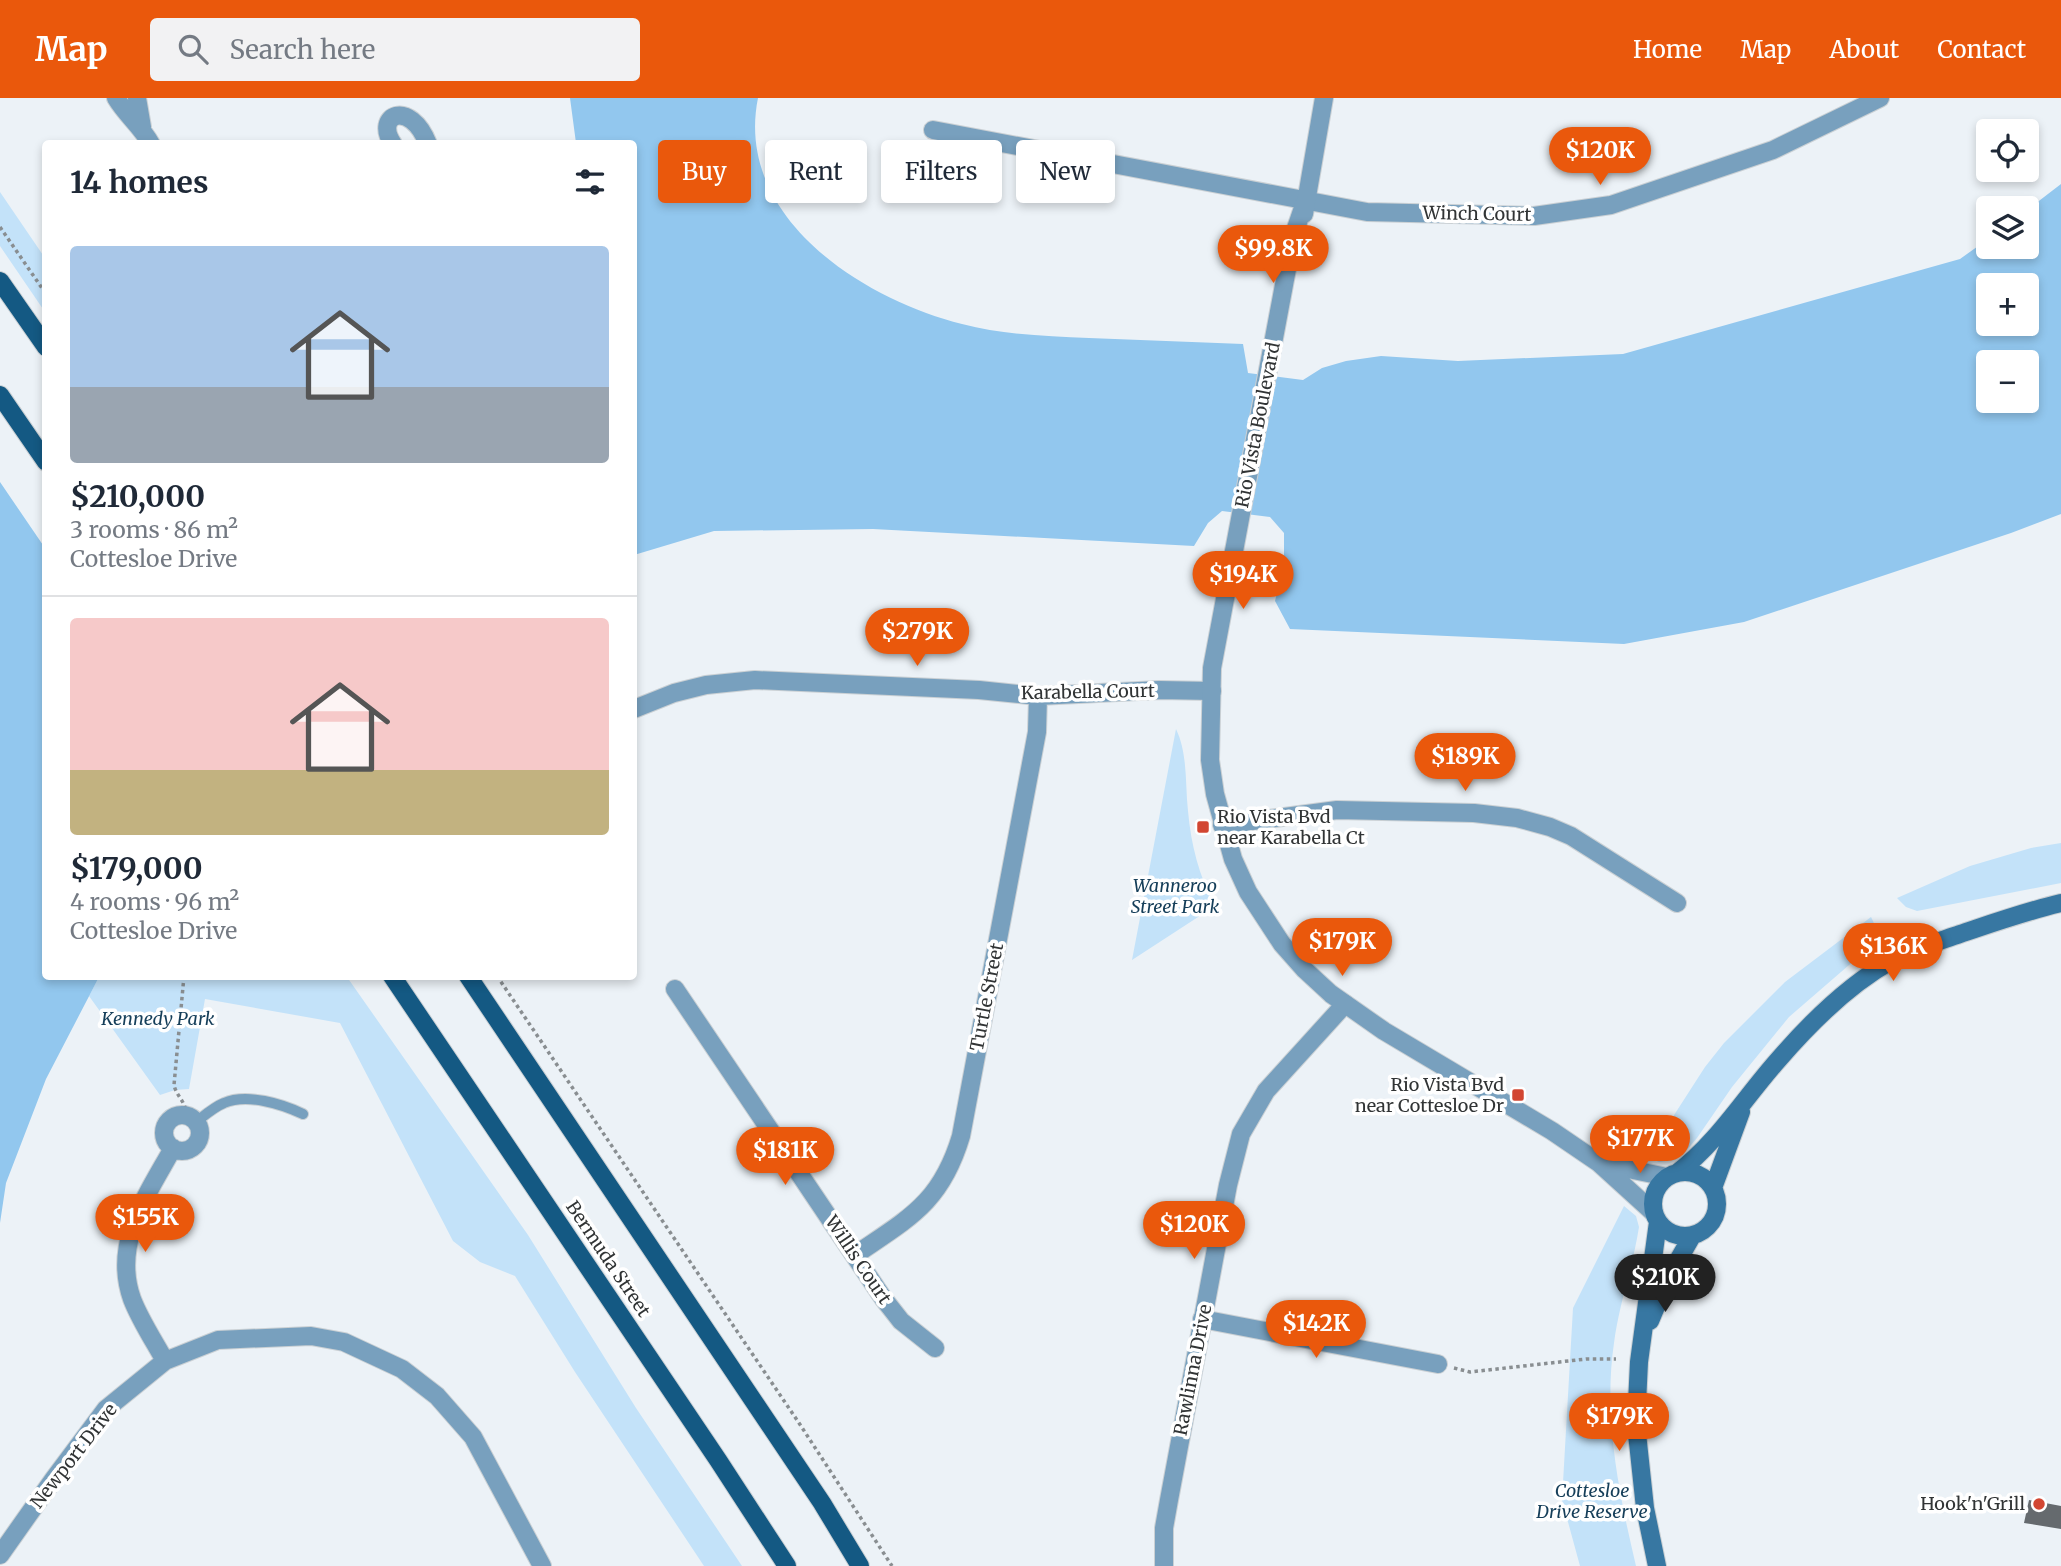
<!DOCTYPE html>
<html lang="en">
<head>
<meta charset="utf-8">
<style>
  :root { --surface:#fff; --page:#f2f2f3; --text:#1f2937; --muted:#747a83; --line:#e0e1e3; --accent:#ea580c }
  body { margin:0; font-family:Merriweather,serif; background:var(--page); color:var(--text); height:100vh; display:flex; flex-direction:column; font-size:26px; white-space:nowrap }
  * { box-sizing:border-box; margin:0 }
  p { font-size:23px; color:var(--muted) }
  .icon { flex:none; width:38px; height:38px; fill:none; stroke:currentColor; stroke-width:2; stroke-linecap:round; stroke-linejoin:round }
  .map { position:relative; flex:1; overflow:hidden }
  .side { position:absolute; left:42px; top:42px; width:595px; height:840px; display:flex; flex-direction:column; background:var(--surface); border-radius:7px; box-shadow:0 4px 10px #0003 }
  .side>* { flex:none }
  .hud { position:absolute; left:658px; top:42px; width:665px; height:63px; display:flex; gap:14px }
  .buttons { position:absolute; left:1976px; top:21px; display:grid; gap:14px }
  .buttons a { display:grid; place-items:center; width:63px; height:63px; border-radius:7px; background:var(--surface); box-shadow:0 4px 10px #0003; font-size:35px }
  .price { position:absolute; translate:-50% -60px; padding:0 16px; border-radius:24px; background:var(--accent); color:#fff; font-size:23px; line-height:46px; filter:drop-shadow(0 2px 4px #0008) }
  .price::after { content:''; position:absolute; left:50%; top:42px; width:21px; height:16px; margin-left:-10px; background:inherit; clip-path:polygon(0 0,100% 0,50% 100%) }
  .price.current { background:#222; color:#fff }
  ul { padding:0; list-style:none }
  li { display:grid; align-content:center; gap:14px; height:371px; padding:0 28px }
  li+li { border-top:2px solid var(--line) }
  li span { display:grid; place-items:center; height:217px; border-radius:7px; color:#555 }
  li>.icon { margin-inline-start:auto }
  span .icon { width:126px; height:126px; fill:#fffc; stroke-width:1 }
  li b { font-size:30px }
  h2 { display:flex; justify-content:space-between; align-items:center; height:84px; padding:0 28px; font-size:30px }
  .chip { padding:0 24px; border-radius:7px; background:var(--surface); box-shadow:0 4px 10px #0003; font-size:24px; line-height:63px }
  .chip.current { background:var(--accent); color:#fff }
  header { display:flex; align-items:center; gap:42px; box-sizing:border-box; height:98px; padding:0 35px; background:var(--accent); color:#fff }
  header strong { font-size:33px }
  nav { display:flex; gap:38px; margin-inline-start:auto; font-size:24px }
  .search { width:490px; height:63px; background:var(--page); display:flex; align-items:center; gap:18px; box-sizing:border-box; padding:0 24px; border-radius:7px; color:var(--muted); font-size:26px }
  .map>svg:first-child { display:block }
  .green { fill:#c3e2f9 }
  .water { fill:#92c7ee; fill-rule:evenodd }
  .building { fill:#656a6e }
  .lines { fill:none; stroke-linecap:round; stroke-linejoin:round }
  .service-casing { stroke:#cad0d4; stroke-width:12 }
  .minor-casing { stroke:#cad0d4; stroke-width:20 }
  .tertiary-casing { stroke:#cad0d4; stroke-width:20 }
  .secondary-casing { stroke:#cad0d4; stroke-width:20 }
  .primary-casing { stroke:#cad0d4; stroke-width:20 }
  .path { stroke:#898e91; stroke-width:3.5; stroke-dasharray:3.5 3.5; stroke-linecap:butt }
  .service { stroke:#78a0be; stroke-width:10 }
  .minor { stroke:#78a0be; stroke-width:18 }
  .tertiary { stroke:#78a0be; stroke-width:18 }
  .secondary { stroke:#3777a2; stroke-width:18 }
  .primary { stroke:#145983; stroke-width:18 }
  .poi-dot { fill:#d24632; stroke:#fff; stroke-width:2.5 }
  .labels { text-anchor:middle; stroke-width:7; stroke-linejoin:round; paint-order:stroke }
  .street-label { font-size:18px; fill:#313435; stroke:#fff }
  .poi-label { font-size:18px; fill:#313435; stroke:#fff; text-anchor:end }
  .park-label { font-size:18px; font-style:italic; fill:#153e59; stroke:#fff }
</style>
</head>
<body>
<header>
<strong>Map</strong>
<div class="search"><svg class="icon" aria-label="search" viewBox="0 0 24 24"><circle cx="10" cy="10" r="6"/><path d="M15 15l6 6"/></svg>Search here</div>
<nav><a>Home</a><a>Map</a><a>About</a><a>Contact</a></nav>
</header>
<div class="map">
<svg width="2061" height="1468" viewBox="0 0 2061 1468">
  <rect width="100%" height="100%" fill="#ecf2f7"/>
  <path class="green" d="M0,94L45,160V214L0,148Z
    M1176,631C1188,656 1185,686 1188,713C1191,747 1199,778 1215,808L1132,862Z
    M2061,745V785L1917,813L1906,809L1897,800L1970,768L2031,750Z
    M1871,819C1877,830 1877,836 1871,848L1789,919L1732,989L1697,1040L1685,1054L1673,1062L1659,1064L1647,1059L1705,969L1724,945L1785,884Z
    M99,879H347L528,1137L636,1310L742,1468H704L575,1274L515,1178L480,1164L453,1143L340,925L205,901L189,991L175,992L160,997L89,898Z
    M1624,1108L1636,1118L1639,1129C1633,1168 1619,1206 1614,1245C1603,1319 1619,1396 1636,1468H1580L1562,1402L1573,1210Z"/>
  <path class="water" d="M570,0H758C734,119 862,201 962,226C1003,237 1046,238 1089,240C1140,242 1192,244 1243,246L1248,275L1303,282L1322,270L1346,263L1381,258L1458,263L1623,256L1960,161L1988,141V149H2026L2027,112L2061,86V416L2011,435L1744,524L1624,546L1290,531L1275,503L1284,466V435L1270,419L1222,413L1208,425L1194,448L873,431L714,433L634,457V46L576,45ZM1988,187H2026V226H1988ZM1988,264H2026V303H1988Z
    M0,384L45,450L46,878L99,879L46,981L6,1085L0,1125Z"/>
  <path class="building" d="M2029,1402L2061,1408V1431L2024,1425Z"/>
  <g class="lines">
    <g class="service-casing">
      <path id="service" d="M196,1024C205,1017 214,1009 224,1005C247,995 282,1006 303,1016"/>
    </g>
    <g class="minor-casing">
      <path id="minor" d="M116,0C126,17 141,28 151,46
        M137,0L142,29
        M933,32L1367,114L1534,118L1611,107L1773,52L1880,0
        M393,46C373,17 410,0 428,46
        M634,611L674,595L706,587L755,582L979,592L1038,598L1159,592L1212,593
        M1222,727L1337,712L1474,715L1517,720L1550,729L1571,738L1677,805
        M675,891L883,1200L901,1223L935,1250
        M164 1035a18 18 0 1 1 36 0a18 18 0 1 1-36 0Z
        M855,1157C909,1120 941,1105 961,1038L1037,634L1038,598
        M1202,1221L1438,1266
        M165,1263C154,1243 140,1222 132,1201C112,1145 147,1097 173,1050
        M0,1457L53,1382L106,1311L165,1263L218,1242L311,1238L344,1244L402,1271L437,1298L473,1339L542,1468
        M1164,1468V1430L1169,1402L1228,1087L1241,1036L1266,993L1345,906"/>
    </g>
    <g class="tertiary-casing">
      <path id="tertiary" d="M1305,104L1293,139L1212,570L1210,662L1215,696L1233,761L1248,794L1282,846L1305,872L1331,896L1384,933L1552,1033L1599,1065L1654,1115
        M1304,116L1324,0
        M1599,1065L1667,1079"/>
    </g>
    <g class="secondary-casing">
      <path id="secondary" d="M1653 1106a32 32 0 1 1 64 0a32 32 0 1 1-64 0Z
        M1677,1075C1718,1044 1745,999 1779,961C1811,924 1848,887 1891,863C1912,851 1937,844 1960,836C1993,825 2027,813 2061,805
        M1713,1090L1741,1014
        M1650,1223L1668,1180L1692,1138
        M1657,1468L1645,1410L1636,1326L1639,1264L1658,1124"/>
    </g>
    <g class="primary-casing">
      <path id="primary" d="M0,183L46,249
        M0,297L46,364
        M392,878L718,1362L787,1468
        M468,878L822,1405L860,1468"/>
    </g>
    <path class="path" d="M0,129L46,196
      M184,878L174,987C176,997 184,1002 186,1013
      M497,878L799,1325L892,1468
      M1454,1270L1470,1274L1586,1261H1616"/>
    <use href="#service" class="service"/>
    <use href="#minor" class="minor"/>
    <use href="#tertiary" class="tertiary"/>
    <use href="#secondary" class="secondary"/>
    <use href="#primary" class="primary"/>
  </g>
  <g class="poi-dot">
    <rect x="1196" y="722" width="14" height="14" rx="3.5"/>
    <rect x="1511" y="990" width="14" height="14" rx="3.5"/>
    <circle cx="2039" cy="1406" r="7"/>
  </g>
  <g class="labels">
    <g class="street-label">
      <text transform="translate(1477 116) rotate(1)" y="6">Winch Court</text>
      <text transform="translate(1258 327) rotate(-79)" y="6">Rio Vista Boulevard</text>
      <text transform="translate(1088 594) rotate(-1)" y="6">Karabella Court</text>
      <text transform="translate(987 899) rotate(-79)" y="6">Turtle Street</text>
      <text transform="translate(608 1161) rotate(56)" y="6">Bermuda Street</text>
      <text transform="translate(858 1162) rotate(56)" y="6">Willis Court</text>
      <text transform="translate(1193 1272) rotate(-79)" y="6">Rawlinna Drive</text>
      <text transform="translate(74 1358) rotate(-52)" y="6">Newport Drive</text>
    </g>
    <g class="poi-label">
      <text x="1217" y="725" text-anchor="start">Rio Vista Bvd<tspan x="1217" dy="21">near Karabella Ct</tspan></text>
      <text x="1504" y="993">Rio Vista Bvd<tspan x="1504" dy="21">near Cottesloe Dr</tspan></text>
      <text x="2025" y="1412">Hook'n'Grill</text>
    </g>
    <g class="park-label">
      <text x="1175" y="794">Wanneroo<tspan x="1175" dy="21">Street Park</tspan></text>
      <text x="158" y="927">Kennedy Park</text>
      <text x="1592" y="1399">Cottesloe<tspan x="1592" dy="21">Drive Reserve</tspan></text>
    </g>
  </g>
</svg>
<div class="buttons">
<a><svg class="icon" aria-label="locate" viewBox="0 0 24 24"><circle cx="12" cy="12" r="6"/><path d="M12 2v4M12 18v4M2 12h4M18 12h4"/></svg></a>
<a><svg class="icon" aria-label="layers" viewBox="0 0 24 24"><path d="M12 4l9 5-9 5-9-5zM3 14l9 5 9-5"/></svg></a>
<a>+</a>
<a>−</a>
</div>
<b class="price" style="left:1600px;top:89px">$120K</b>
<b class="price" style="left:1273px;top:187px">$99.8K</b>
<b class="price" style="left:1243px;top:513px">$194K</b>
<b class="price" style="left:917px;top:570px">$279K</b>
<b class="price" style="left:1465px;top:695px">$189K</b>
<b class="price" style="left:1342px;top:880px">$179K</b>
<b class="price" style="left:1893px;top:885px">$136K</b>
<b class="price" style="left:1640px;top:1077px">$177K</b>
<b class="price" style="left:785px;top:1089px">$181K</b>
<b class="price" style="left:145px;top:1156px">$155K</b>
<b class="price" style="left:1194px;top:1163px">$120K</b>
<b class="price current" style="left:1665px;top:1216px">$210K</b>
<b class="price" style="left:1316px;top:1262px">$142K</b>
<b class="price" style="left:1619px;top:1355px">$179K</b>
<div class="hud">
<a class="chip current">Buy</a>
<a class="chip">Rent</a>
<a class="chip">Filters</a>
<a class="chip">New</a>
</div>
<section class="side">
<h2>14 homes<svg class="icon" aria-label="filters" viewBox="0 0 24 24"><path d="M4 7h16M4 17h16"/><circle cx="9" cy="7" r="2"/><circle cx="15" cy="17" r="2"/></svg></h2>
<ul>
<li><span style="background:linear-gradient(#a9c7e8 65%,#9aa5b1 0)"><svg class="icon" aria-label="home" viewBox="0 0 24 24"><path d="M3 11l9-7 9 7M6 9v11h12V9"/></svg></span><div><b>$210,000</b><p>3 rooms · 86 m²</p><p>Cottesloe Drive</p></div></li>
<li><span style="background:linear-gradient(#f6c9c9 70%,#c2b280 0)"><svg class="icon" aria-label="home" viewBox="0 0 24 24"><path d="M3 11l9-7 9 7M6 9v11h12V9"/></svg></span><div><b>$179,000</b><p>4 rooms · 96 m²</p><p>Cottesloe Drive</p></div></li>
</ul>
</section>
</div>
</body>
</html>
